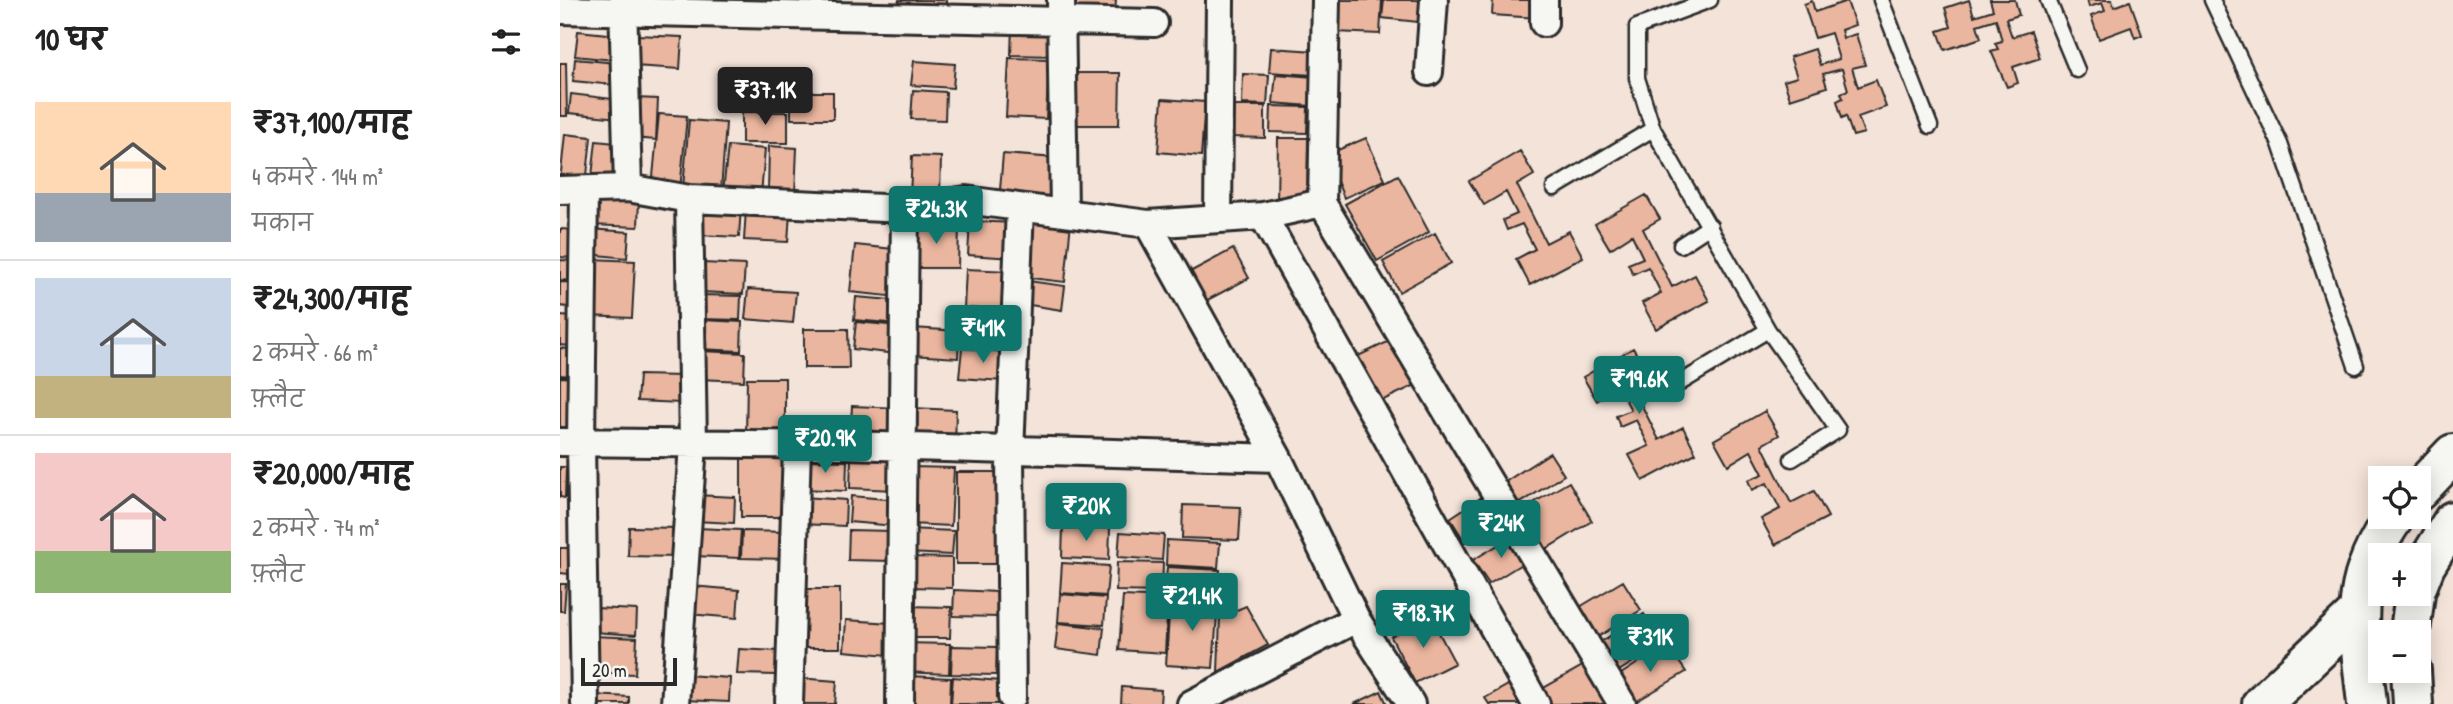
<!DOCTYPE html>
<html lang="hi">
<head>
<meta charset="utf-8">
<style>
  :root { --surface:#fff; --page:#f6f6f6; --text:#222; --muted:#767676; --line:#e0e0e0; --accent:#0f766e }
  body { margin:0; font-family:"Patrick Hand","Playpen Sans Deva",sans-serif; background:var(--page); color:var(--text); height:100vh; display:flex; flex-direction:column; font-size:26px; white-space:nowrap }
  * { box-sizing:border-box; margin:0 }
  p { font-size:23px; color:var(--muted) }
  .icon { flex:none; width:38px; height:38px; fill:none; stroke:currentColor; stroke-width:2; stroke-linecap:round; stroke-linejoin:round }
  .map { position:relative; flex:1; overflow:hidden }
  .sheet { display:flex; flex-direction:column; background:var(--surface); width:560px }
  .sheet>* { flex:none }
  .tools { position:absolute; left:1808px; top:466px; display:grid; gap:14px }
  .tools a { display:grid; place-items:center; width:63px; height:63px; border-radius:0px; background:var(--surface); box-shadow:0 4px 18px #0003; font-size:35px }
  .scale { position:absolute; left:21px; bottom:18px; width:96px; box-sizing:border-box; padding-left:7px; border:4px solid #2b2b2b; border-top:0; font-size:19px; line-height:24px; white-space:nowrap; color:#2b2b2b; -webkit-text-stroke:5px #f6f6f2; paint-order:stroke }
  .price { position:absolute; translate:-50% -60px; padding:0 16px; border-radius:7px; background:var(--accent); color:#fff; font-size:23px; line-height:46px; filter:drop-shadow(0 2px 4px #0008) }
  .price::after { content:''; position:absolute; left:50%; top:42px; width:21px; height:16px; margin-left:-10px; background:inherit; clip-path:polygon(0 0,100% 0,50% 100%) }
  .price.selected { background:#222; color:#fff }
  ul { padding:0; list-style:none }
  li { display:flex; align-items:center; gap:21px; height:175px; padding:0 35px }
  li+li { border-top:2px solid var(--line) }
  li span { display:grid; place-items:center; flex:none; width:196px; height:140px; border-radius:0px; color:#555 }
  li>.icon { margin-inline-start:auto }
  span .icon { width:84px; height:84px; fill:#fffc; stroke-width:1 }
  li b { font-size:30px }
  h2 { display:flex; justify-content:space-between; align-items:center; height:84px; padding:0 35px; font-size:30px }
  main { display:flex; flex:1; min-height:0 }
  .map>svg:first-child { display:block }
  .building { fill:#ebb69f; stroke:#2b2b2b; stroke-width:2 }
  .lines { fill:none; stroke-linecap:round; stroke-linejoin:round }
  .lane-casing { stroke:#2b2b2b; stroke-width:19 }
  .street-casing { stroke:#2b2b2b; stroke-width:32 }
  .secondary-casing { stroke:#2b2b2b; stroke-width:44 }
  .lane { stroke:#f6f6f2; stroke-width:14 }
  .street { stroke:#f6f6f2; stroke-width:26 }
  .secondary { stroke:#f6f6f2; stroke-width:38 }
</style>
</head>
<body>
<main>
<section class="sheet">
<h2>10 घर<svg class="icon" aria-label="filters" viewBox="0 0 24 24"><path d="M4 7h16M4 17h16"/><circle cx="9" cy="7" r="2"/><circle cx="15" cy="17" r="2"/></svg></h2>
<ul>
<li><span style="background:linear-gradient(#ffd9b3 65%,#9aa5b1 0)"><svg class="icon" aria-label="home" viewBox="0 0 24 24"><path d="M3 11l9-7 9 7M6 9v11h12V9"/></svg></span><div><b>₹37,100/माह</b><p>4 कमरे · 144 m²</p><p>मकान</p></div></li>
<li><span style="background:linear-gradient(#c9d6e8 70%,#c2b280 0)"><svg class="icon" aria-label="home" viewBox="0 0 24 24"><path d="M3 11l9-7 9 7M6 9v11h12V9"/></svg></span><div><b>₹24,300/माह</b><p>2 कमरे · 66 m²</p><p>फ़्लैट</p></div></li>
<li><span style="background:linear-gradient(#f6c9c9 70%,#8fb573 0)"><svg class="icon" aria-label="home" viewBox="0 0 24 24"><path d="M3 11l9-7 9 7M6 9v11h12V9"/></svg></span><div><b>₹20,000/माह</b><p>2 कमरे · 74 m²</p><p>फ़्लैट</p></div></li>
</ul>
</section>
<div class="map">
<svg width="1893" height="704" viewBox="0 0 1893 704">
  <rect width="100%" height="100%" fill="#f3e3d9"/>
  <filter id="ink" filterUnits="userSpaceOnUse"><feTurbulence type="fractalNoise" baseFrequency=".0143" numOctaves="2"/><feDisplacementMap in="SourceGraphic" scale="14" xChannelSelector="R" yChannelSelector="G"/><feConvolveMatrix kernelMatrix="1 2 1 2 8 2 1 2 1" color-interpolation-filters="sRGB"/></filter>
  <g filter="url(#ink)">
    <path class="building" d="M339,0H386V8L339,5Z
      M510,0H556L555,13L510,10Z
      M776,0H822L820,34L775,32Z
      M824,0H870L867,23L822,18Z
      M933,0H979L978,18L932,15Z
      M1409,0L1414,16L1433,10L1430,0H1455L1459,15L1446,19L1452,37L1471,31L1480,58L1453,67L1458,83L1447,87L1431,51L1438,49L1435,43L1442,41L1436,19L1417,25L1421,38L1385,50L1378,31L1391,27L1385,8Z
      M1527,0H1552L1554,7L1570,1L1582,35L1575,38L1571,27L1539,39L1531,16L1545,11L1542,3L1529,7Z
      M1252,1L1255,12L1287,1L1295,25L1281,30L1283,38L1296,34L1305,65L1292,68L1298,87L1316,80L1326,107L1298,117L1304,133L1293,136L1286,116L1282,118L1277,101L1283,98L1281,93L1288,90L1282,69L1263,74L1267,87L1230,99L1224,81L1237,77L1230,57L1255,49L1260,65L1279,59L1271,33L1255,38L1244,4Z
      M452,25L498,27L497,56L451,55Z
      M18,31L57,35L54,60L15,56Z
      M76,35L122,37L120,69L74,66Z
      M711,48L755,51L753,75L709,72Z
      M449,58L489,59L486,119L446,117Z
      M15,59L56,63L54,85L13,81Z
      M354,61L395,64L393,88L351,85Z
      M0,63H6L7,116H0Z
      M514,73H560L559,125H514Z
      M683,74L709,75L707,105L682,104Z
      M716,74L754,77L751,106L713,103Z
      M353,90L386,92L385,120L351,119Z
      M231,92H273V119H231Z
      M11,94L61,100L59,118L9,113Z
      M75,98L98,99L96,140L73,138Z
      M602,99L645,102L641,156L598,152Z
      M673,106H705V138L672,137Z
      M711,106L748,107L747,133L710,132Z
      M182,112H228V143H182Z
      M99,114L127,116L120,190L92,187Z
      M129,120L166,123L161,191L123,188Z
      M5,134L31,137L26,185L0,182Z
      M718,138H748L747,199L717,207Z
      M806,138L825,180L784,198L766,155Z
      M36,141L65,144L60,188L31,185Z
      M168,146L205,149L201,195L163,192Z
      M209,146L237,148L235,195L208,194Z
      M960,151L974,175L957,185L986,243L1009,231L1023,257L970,285L956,259L975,249L962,224L947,230L943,220L957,214L946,192L924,205L909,181Z
      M443,154L496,158L491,206L439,202Z
      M352,156L381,157L380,196H350Z
      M838,175L869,232L817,261L785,204Z
      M32,193L79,196L78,227L30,225Z
      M1086,195L1100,219L1083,229L1112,287L1135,275L1149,301L1096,329L1082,303L1101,293L1088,267L1073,274L1068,264L1083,258L1072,235L1050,249L1035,224Z
      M140,205L181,207L179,237L138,235Z
      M186,209L230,212L228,242L184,240Z
      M467,218L511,222L505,282L462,277Z
      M410,221L455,223L453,258L408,255Z
      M355,225H399L398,268H354Z
      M0,229L16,230L14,258L0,257Z
      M30,229L69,232L67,258L28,254Z
      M875,233L891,263L839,292L823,262Z
      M295,245L343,250L338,297L290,292Z
      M673,249L689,278L642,303L626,274Z
      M32,259L75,261L72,318L28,316Z
      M0,260L15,261L13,281L0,280Z
      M143,263L185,265L183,294L141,292Z
      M406,269L449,271L447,310L404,308Z
      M461,280L505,286L502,310L457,303Z
      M0,282L18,283L16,308L0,306Z
      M188,289L236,292L233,323L185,319Z
      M141,295L181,296L180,320L141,319Z
      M296,297L331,300L329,323L294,320Z
      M0,316L15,317L11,346L0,345Z
      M141,320L182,322L181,351L139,349Z
      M296,322L339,326L336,354L293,349Z
      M353,328L399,331L398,358L351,355Z
      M244,329H288L289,368H244Z
      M838,337L860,383L817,403L796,357Z
      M0,348L16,350L12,376L0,375Z
      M402,348L446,352L444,381L399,378Z
      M1073,348L1087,372L1070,382L1099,440L1123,427L1136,453L1083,481L1069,455L1089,446L1076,420L1060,427L1056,416L1071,410L1059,388L1037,401L1023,377Z
      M139,351L185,353L184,381L138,379Z
      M79,375L122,376L121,403L77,401Z
      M0,377L14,378L10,436H0Z
      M187,378H225V438H186Z
      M292,406L339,408L338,443L290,441Z
      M352,408L396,410L395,449L350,446Z
      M1205,411L1219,435L1202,445L1231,503L1254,491L1268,517L1215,545L1201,519L1220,509L1207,483L1192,490L1188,480L1203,474L1191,451L1168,465L1154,440Z
      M181,452H230V517H181Z
      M990,453L1004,475L959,504L945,482Z
      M291,458L336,460L335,490L290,488Z
      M245,460L287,461L286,491L243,489Z
      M0,467H6L5,498L0,497Z
      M352,467L394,468L391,526L349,524Z
      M396,472H444L442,564H396Z
      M1009,482L1032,521L986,549L963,509Z
      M931,491L947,514L905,542L890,518Z
      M135,495L175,497L174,523L134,521Z
      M291,496L337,500L335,526L289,522Z
      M243,497L286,500L285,526L241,524Z
      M623,505L681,507L679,540L622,538Z
      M69,527L119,528L118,557L68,556Z
      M503,527L550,528L549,560L502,558Z
      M137,528L181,530L179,558L135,556Z
      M347,529L394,531L392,555L346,553Z
      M289,530L332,531L331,561L288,560Z
      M182,531L230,532V559L181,558Z
      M560,532L604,535L602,560L558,557Z
      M953,536L968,560L929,584L913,560Z
      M607,540L660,543L658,568L606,565Z
      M0,548H10L9,574L0,573Z
      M348,557L392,558V588L347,587Z
      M557,562L603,563L602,592L556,591Z
      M502,563L549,566L546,596L500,593Z
      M607,567L660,570L658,597L605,593Z
      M1063,581L1081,610L1036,638L1018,608Z
      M0,584H6L4,611H0Z
      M131,586L179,590L177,618L128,614Z
      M234,589H280V648H234Z
      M394,590L438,592V617L393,616Z
      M500,594L546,598L544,625L498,622Z
      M563,596L608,598L605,653L559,650Z
      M610,598L658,601L653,668L606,665Z
      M345,606L391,607L390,638H345Z
      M686,606L708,645L658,672L660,617Z
      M35,608L77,610L76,635L34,632Z
      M1084,614L1102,644L1054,674L1036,645Z
      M870,616L895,663L855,683L831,637Z
      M286,620L331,623L329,655L284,651Z
      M498,623L544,628L541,655L495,649Z
      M33,636L77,638L75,674L31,672Z
      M344,643L390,644L389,674L342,672Z
      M1107,644L1126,672L1072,704L1055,678Z
      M392,646L437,647L436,675L391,674Z
      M179,649L219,651L218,675L177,674Z
      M1028,663L1048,704H990L982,689Z
      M126,675L170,678L169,702L124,700Z
      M348,676L391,678L390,704H346Z
      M393,677L440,681L438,704H391Z
      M237,678L277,681L275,704H235Z
      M959,679L972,704H929L925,698Z
      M562,687L601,690L600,704H561Z
      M821,691L827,704H794Z
      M33,695L69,697V704H33Z"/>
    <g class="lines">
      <g class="lane-casing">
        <path id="lane" d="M1150,0L1077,27V78L1093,129L1208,330L1278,430L1232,459
          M1321,0L1370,126
          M1488,0L1517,70
          M1652,0L1720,144L1796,366
          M994,188L1093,129
          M1121,245L1150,226
          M1120,383L1208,330"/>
      </g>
      <g class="street-casing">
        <path id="street" d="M63,0L68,188
          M501,0L504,212
          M766,0L762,203L1062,704
          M0,10L594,23
          M984,23V0
          M869,72L874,0
          M0,190L68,188L129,199L345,209L406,200L588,224L703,216L762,203
          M24,192L21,443L25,704
          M703,216L976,704
          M658,218L660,0
          M588,224L718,458L796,619L851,704
          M0,442L287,445L718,458
          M452,697L450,452L460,208
          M115,704L133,445L129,199
          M229,704L237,447
          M340,704L345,209
          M631,704L796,619"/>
      </g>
      <g class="secondary-casing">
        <path id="secondary" d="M1858,491L1893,454
          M1858,584L1865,566L1893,521
          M1850,632L1855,593
          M1851,670L1853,704
          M1702,704L1798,613
          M1807,704C1799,624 1786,586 1835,516"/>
      </g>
      <use href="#lane" class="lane"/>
      <use href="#street" class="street"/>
      <use href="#secondary" class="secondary"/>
    </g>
  </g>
</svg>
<div class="tools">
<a><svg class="icon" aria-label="locate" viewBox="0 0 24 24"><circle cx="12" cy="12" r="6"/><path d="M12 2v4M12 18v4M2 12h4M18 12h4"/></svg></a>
<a>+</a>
<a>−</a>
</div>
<div class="scale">20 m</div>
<b class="price selected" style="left:205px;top:127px">₹37.1K</b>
<b class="price" style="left:376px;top:246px">₹24.3K</b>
<b class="price" style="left:423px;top:365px">₹41K</b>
<b class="price" style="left:1079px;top:416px">₹19.6K</b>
<b class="price" style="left:265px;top:475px">₹20.9K</b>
<b class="price" style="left:526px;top:543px">₹20K</b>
<b class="price" style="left:941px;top:560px">₹24K</b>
<b class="price" style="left:632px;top:633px">₹21.4K</b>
<b class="price" style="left:863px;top:650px">₹18.7K</b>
<b class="price" style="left:1090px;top:674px">₹31K</b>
</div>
</main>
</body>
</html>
